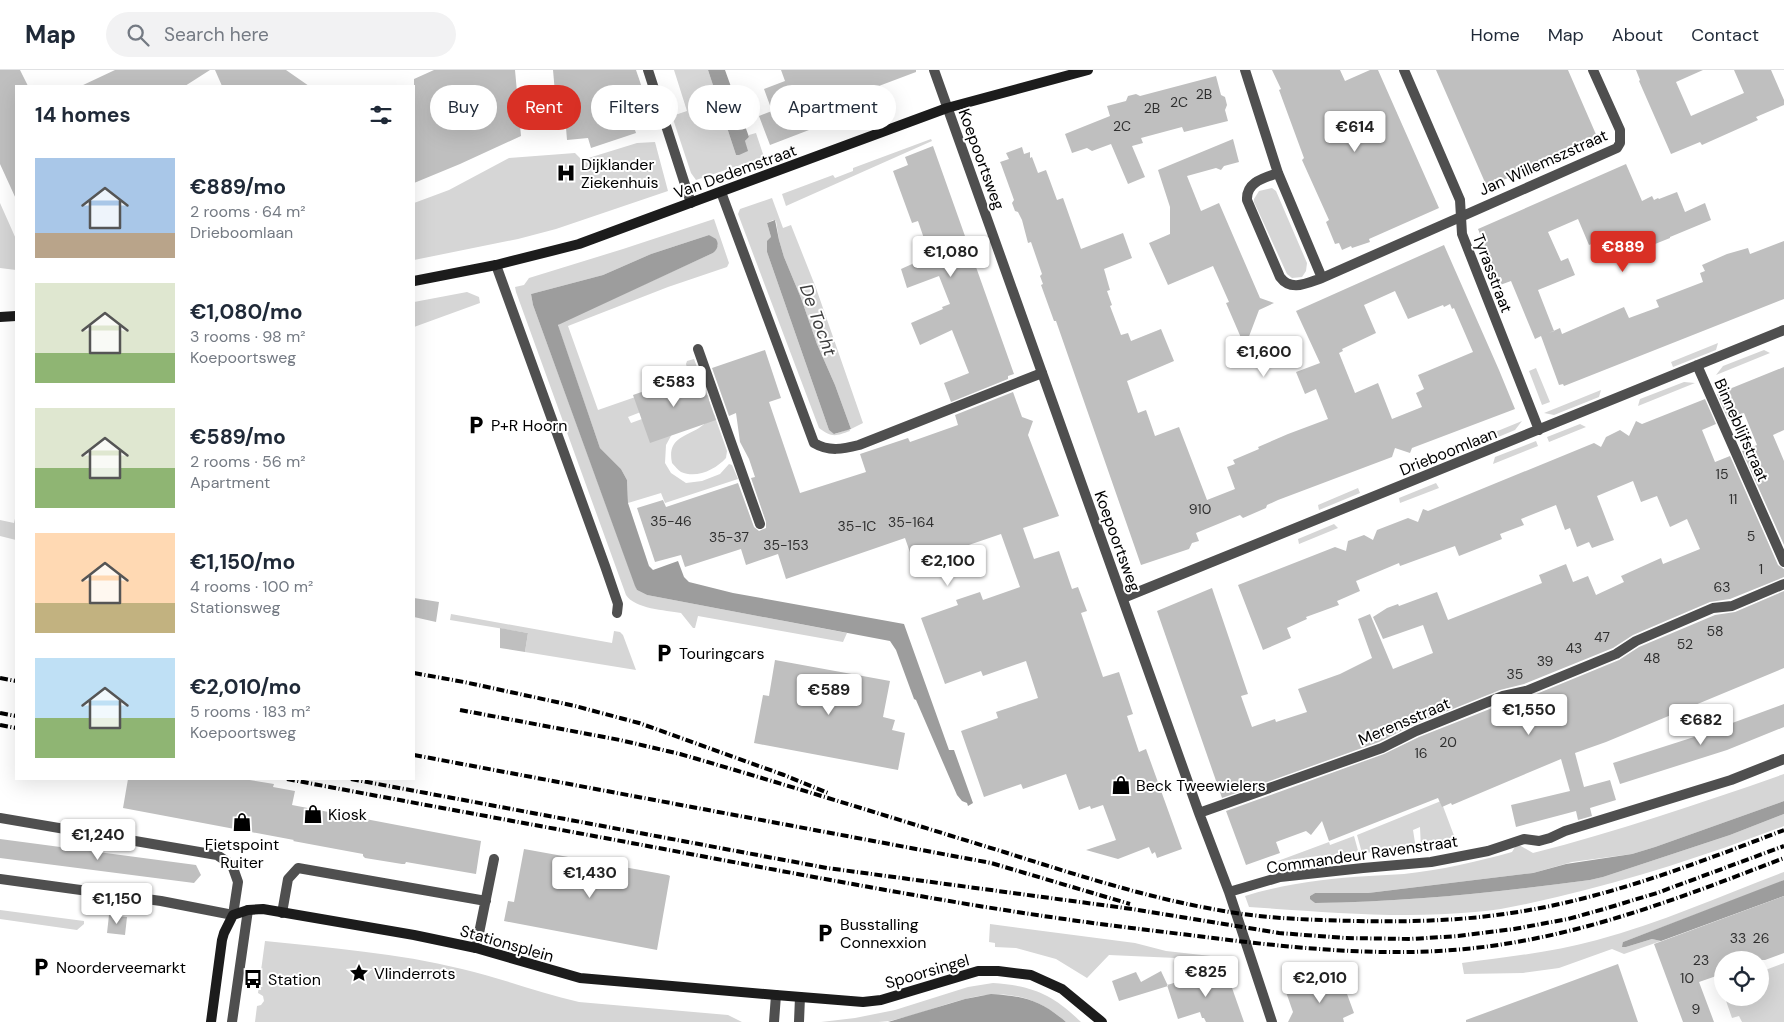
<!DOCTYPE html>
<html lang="en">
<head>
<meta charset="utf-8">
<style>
  :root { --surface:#fff; --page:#f2f2f3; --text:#1f2937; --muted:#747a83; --line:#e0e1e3; --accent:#d93025 }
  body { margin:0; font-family:"DM Sans",sans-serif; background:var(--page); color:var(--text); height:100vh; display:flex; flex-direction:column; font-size:19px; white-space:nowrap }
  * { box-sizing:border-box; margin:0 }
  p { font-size:16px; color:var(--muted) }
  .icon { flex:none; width:28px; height:28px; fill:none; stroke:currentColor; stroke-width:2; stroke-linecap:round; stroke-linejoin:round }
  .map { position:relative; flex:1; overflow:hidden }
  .drawer { position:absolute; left:15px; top:15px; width:400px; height:695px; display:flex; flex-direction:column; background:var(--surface); border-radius:0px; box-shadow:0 5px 20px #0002 }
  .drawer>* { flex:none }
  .guide { position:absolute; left:430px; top:15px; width:475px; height:45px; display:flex; gap:10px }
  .buttons { position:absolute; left:1714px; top:881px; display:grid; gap:10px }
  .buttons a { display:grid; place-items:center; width:55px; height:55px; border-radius:50%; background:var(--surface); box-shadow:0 5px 20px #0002; font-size:25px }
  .price { position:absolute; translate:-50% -42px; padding:0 11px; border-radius:5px; background:#fff; color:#222; font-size:16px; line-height:32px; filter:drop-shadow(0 1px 2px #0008) }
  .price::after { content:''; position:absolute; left:50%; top:30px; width:15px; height:11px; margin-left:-8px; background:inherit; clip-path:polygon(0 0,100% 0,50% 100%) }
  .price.selected { background:var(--accent); color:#fff }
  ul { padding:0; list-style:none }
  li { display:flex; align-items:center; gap:15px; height:125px; padding:0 20px }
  li span { display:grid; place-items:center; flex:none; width:140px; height:100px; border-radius:0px; color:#555 }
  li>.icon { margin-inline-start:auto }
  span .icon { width:60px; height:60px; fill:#fffc; stroke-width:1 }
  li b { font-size:21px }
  h2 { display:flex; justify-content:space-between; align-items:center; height:60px; padding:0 20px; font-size:21px }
  .tag { padding:0 18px; border-radius:22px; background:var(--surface); box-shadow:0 5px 20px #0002; font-size:18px; line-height:45px }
  .tag.selected { background:var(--accent); color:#fff }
  header { display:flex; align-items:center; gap:30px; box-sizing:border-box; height:70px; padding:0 25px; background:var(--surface); border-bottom:1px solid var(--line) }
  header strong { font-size:24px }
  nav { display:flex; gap:28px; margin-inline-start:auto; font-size:18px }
  .search { width:350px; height:45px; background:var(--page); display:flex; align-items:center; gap:12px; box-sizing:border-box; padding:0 18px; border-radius:28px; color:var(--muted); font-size:19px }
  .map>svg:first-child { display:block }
  .green { fill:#d6d6d6 }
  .water { fill:#9d9d9d }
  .building { fill:#bfbfbf; fill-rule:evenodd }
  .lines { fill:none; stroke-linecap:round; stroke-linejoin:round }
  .lane { stroke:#4f4f4f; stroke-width:10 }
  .street { stroke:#4f4f4f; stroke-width:10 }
  .secondary { stroke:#1c1c1c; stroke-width:10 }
  .rail { stroke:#000; stroke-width:4; stroke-dasharray:8 2.5 1 2.5; stroke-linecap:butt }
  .labels { text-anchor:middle; stroke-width:4; stroke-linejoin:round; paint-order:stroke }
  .number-label { font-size:14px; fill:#303030 }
  .street-label { font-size:16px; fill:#000; stroke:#fff }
  .poi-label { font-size:16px; fill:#000; stroke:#fff; text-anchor:start }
  .water-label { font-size:18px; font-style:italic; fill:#3e3e3e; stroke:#fff }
</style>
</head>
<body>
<header>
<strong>Map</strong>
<div class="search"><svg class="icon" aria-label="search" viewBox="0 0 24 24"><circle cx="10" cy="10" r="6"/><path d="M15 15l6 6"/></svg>Search here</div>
<nav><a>Home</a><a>Map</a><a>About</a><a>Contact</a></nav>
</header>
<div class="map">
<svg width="1784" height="952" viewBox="0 0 1784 952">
  <rect width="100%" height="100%" fill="#fff"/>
  <path class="green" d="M674,0H708L736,85L745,71L749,67V65L756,63L764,87L696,110L691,103L672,46L687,41Z
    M931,69L932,71L786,136L782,124L833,105L835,108L853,101V98Z
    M655,72L668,121L556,159L518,169L414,190V133L449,120L509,88L575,83L582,90L637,73Z
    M1272,118L1276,121L1307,193L1306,201L1302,207L1292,208L1287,204L1254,132V129L1259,121Z
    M772,128L783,158L791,155L816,218L863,353L851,359L835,315L817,274L801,228L784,187L779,170L776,151L773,150L767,153L771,167L767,182L829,360L835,364L849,359L850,361C836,366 832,368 819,358L738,144L740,139Z
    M0,133L16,169V200L0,198Z
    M714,149L729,193L727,197L668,217L568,256L598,340L690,308L686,294L687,291L694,289L703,313L700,319L628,347L631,353L708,325L710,336L672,364L666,375L665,393L671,403L686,413L702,411L720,404L729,394L732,395L738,409L665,433L661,423L628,433L627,410L621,399L600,378L558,256L560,253L713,183L718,175L709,165L651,184L603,205L531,224L533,235L637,520L647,525L847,563L843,572L698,546L695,558H693L681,543C665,540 635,539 626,525L516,222L515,217L524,215L529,208L623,179Z
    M467,222L479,227L480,233L414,257V232Z
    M1718,273L1716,280L1673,297L1671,292Z
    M1764,280L1770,283L1716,305L1723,296Z
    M1536,298L1550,332L1542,335L1529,301Z
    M1684,312L1695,313L1638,336L1640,329Z
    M1601,320L1599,327L1554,345L1544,343Z
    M714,344L727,381L726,388C716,399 697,409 681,402C678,400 675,396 672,393C667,369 684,367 699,358C705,354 710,349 714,344Z
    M1522,351L1515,360L1479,375L1478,369Z
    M1580,354L1586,357L1549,372L1547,367Z
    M1536,371L1538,376L1493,394L1495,387Z
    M1436,413L1439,418L1400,433L1399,428Z
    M1358,418L1360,423L1319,440L1318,435Z
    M16,444V470L0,466V450L14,453Z
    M1334,454L1338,458L1299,474L1298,469Z
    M451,544L612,573L614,561L620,562L623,565L636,600L525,582L528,563L450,550Z
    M1784,704V731L1655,777L1632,784L1572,792L1533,803L1368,823H1315L1310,826L1315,833C1407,832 1498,822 1590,810L1603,807L1730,765L1784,744V756C1710,784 1634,809 1557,827C1530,833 1503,840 1475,842C1400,849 1325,842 1249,837L1245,826C1285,814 1327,808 1369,806C1381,805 1392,805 1404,804C1441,800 1476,792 1512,782L1515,777L1519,775L1533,783C1619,761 1701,733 1784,704Z
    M1441,731L1456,771L1421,778L1420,757L1413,760L1416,779L1362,783L1357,765Z
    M1354,766L1359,784L1318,786L1275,792L1329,772L1330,775Z
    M1784,802V810L1773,815L1623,872L1626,877L1652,869L1661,871L1624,884L1612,879L1559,898L1523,903L1464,904L1462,893C1507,887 1553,882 1597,870C1661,853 1722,825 1784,802Z
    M0,840L84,851V854L77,860L0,849Z
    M990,854L1135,873L1166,881L1220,887L1221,890L1109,885L1087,908L1056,889L1016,878L995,877V873L989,872Z
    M265,871C331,878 397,883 462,899C501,908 539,923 579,932L728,945L742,952H255L257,936L261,935L264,931L263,926L258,923Z
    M1784,893V952H1742L1739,946L1732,948L1725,928H1760V902Z
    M993,913C1033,916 1052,924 1081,952H1066C1004,899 956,936 890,951C883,952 874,952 867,952C852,952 836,952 821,952L855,948L895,940L968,917Z"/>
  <path class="water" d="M708,0H725L749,67L745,71L748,81L739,85H736Z
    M775,150L779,170L784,187L801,228L817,274L835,315L851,359L834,364L829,360L767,182V171L771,167L767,153Z
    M709,165L716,169C719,174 718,179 713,183L558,255L600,378L621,399L627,410L628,433L649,496L653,500L678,491L684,507L689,512L733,523L904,554L949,680H954L973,733L968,736L967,733L962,731L957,725L916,630L914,629L896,580L890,571L647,525L637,520L635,516L533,235L531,224L603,205L651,184Z
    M1784,731V744L1730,765L1603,807L1590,810C1498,822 1407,832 1315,833L1310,829V826L1315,823H1368L1533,803L1566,794L1632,784L1655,777Z
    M1784,810V826L1661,871L1652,869L1626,877H1622L1623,872Z
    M991,924C1024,926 1040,930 1066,952H888L965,929Z"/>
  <path class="building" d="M0,0H20L28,16H16V129L0,94Z
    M115,0H210L185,16H81Z
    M215,0H286L309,16H222Z
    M434,0H515L521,66L460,94L414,113V9Z
    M553,0H636L652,47L633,54L636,63L591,78L588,68L567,70L564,33L556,34Z
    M781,0H916V2L855,25L861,40L770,75L759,46L772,41L764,19L785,11Z
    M1272,0H1340L1345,11L1370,0H1378L1439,138L1369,169L1370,172L1352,178L1351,176L1342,180L1339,173L1335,174L1326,152L1329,150L1302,90L1304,88L1279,20L1281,19Z
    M1436,0H1568L1598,69L1487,117Z
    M1636,0H1703L1676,12L1691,46L1744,23L1734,0H1771L1784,30V35L1756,47L1758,50L1702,75L1700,72L1671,84L1639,11L1640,10Z
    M1216,6L1221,25L1225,27L1227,35L1225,40L1228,51L1184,62L1182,57L1141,68L1143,73L1132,76L1145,107L1128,114L1111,74L1092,81L1087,78L1072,83L1065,64L1110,46L1107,36L1126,31L1128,26L1136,24L1140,26Z
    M1233,69L1239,92L1224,96L1221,100L1216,98L1187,106L1201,141L1219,133L1260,228L1274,233L1259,240L1245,277L1226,233L1229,232L1213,196L1168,215L1149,173L1170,164V137L1158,100Z
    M933,76L1014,304L1008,306V309L951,332L944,313L969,303L952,260L920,275L911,253L943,239L942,237L950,234L939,206L907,218L901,199L930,186L918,151L912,153L893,101L908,95L905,87Z
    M1022,77L1024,84L1030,82V88L1032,87L1038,103L1046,100L1057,130L1063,128L1081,179L1123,163L1132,188L1104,199L1110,220L1107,221L1112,235L1110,236L1121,265L1128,263L1131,271L1161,259L1174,291L1127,311L1138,343L1146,340L1155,366L1179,357L1207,430L1235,419L1227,397L1235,394L1233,390L1259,379L1258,377L1288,364L1328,349L1316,319L1305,324L1296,302L1320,293L1296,241L1444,175L1499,300L1515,339L1412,378L1410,383L1395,378L1392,387L1278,430L1267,435L1266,438L1243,448L1240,445L1196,463L1199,471L1192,473L1189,479L1141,495L1056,251H1054L1041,215L1043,214L1040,206L1042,204L1031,172L1028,173L1022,150L1018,142L1015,141L1012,133L1014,130L1001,94L1000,92L1009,89L1006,83ZM1395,221L1408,249L1443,235L1444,237L1450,234L1452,239L1454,238L1473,282L1418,305L1424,319L1416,323L1422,337L1392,349L1378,313L1355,323L1339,283L1343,281L1342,279L1376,263L1364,235Z
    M1626,94L1642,131L1652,126L1654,130L1658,128L1659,129L1677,122L1685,142L1705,133L1711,150L1670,167V168L1610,192L1601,170L1589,175L1578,149L1548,162L1561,191L1568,188L1575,205L1538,220L1554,261L1549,263L1560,258L1562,264L1624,237L1629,248L1659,237L1656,230L1703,212L1700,203L1705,201L1702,195L1727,184L1748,178L1750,184L1784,171V229L1564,316L1563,314L1559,315L1541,266L1535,269L1511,211L1500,215L1478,159Z
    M765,280L781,328L769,332L800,423L866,402L860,384L908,368L910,372L958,355L955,345L1013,322L1022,347L1033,351L1028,365L1059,446L1023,458L1034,489L1059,481L1072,519L1078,517L1087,541L1081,543L1103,607L1119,602L1133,644L1127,646L1139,682L1146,679L1182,779L1157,788L1155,782L1152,784L1149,777L1118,789L1086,780L1116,770L1103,735L1091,739L1090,736L1079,740L1066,704L1023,719L1021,714L984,727L961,661L998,648L996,642L1038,628L1026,591L983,606L981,601L945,614L921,548L958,535L956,530L980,522L983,530L1020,517L1001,464L960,478L964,490L936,500L932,488L914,494L905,468L786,509L778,484L746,495L741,479L685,497L681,485L655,492L637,438L663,430L666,437L738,413L754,457L759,461L766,458V452L751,408L755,407L749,389L740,372L736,343L729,346L712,298Z
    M1784,297V360L1773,365L1784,391V475L1742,381L1757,375L1744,343L1728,349L1717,324Z
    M699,302L716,350L650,373L633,325Z
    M1705,329L1716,354L1702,360L1715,392L1730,386L1778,495L1784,499V507L1730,529L1710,532L1633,565L1613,578L1524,614L1500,620L1413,655L1379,672L1222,728L1157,541L1212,518L1248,624L1241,626L1252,657L1275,649L1276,652L1307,642L1298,619L1340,604L1372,588L1358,549L1370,544L1393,599L1433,583L1423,555L1383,569L1373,547L1387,538L1398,534L1399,536L1437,522L1448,550L1542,513L1539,505L1566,494L1573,512L1588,506L1596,525L1624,512L1621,506L1661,488L1663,494L1700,479L1687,449L1670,457L1657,426L1641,432L1633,411L1597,426L1614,470L1592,478L1589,472L1577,477L1570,458L1565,460L1556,435L1521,449L1524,455L1500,464L1502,469L1459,486L1455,476L1400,496L1399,493L1356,511L1360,521L1337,531L1339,535L1306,547L1307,549L1287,558L1291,568L1263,580L1238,515L1335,477L1346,481L1348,471L1364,465L1373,470L1377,460L1408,448L1418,452L1423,439L1428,441L1594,373L1601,377L1606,367L1620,360L1629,366L1636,351L1642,354Z
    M1784,521V598L1606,672L1575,683L1584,717L1610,710L1616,730L1590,738L1592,746L1578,750L1576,741L1516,757L1511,735L1570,721L1561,689L1452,735L1451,733L1442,737L1438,728L1329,771L1322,751L1311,765L1306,761L1276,772L1280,783L1246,795L1226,741L1384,684L1419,667L1505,633L1529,627L1619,590L1639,577L1715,545L1735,542Z
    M414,528L439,532L436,552L414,547Z
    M500,558L528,563L525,582L500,578Z
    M775,590L890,611L883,647L895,650L892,660L905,663L898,700L754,673L763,625L769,626Z
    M1784,634V657L1727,680L1620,714L1613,693L1694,667Z
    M128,709H243L274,714L273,717L295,721L292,735L481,771L476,804L406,792L405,794H402L365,788L363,786V784L293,771L294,770L123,738Z
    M0,769L196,795L201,805L194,813L0,788Z
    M524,779L668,805L670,806L657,880L504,851L508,831L514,832Z
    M1784,826V883L1765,890H1722V904L1699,912L1714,952H1683L1654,874Z
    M109,845L127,847L125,865L107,863Z
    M1618,894L1638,952H1466V950Z
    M1225,898L1244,952H1206L1204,948H1202L1200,942L1178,949L1167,915Z
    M1161,901L1168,916L1119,931L1112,911L1136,902L1141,912Z
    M1314,913L1316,918L1323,916L1324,919L1343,913L1354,943L1343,948L1344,952H1288L1293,942L1286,922Z"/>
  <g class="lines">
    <path class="lane" d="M648,0L691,133
      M721,122L814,373C829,382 843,379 859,375L1042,303
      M496,195L605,496L618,534L617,543
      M698,279L760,454
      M282,843L288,809L298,798L486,831
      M476,878L494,789
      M232,952L248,840"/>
    <path class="street" d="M934,0L1199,743L1229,822L1272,952
      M1245,0L1278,103L1322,208
      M1404,0L1460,130L1462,164L1539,360
      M1278,103C1264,108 1246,112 1247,130L1280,207C1291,222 1307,213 1322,208L1617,78L1620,73V60L1593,0
      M1697,295L1784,492
      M1123,528L1784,260
      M1199,743L1382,678L1416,661L1503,626L1526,621L1616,584L1636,571L1713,538L1732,536L1784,514
      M0,748L217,785L232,795L238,812L233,845L161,831L0,809
      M1229,822L1280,807L1363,798L1431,792L1488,781L1524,769L1539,771L1550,768L1565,761L1731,710L1784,689
      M774,952L776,925
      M799,952L800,927"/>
    <path class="secondary" d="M414,211L496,195L579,174L947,38L1088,0
      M0,247L16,246
      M211,952L222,870L224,863L233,845L248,840L263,839L414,865L476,878L580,908L776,925L863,932L881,930L978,901H998L1031,905L1062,919L1102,952"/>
    <path class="rail" d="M414,603L464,612L575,636L639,653L784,705L828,723
      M0,608L16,611
      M460,640L620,670L680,684C788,715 896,749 1004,782C1080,806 1157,831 1236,843C1276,849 1316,850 1356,851C1408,852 1460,851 1511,843C1606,829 1695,794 1784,760
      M0,643L16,646
      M0,655L16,658
      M414,685L991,793L1130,834
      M287,709C430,736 574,762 717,789C857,815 998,842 1140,859C1257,873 1374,892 1491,876C1593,862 1688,825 1784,788
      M351,709L827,798L1132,839L1279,863L1345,868L1410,869L1458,866L1514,859L1568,849L1604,839L1657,823L1784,776"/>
  </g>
  <defs>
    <g id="hospital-bare" transform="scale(1.5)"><path d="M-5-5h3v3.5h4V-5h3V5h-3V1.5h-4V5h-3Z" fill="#000" stroke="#fff" stroke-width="2.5" paint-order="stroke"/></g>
    <g id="parking-bare" transform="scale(1.5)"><path d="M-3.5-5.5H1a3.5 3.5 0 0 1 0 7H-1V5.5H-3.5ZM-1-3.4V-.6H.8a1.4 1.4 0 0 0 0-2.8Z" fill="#000" stroke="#fff" stroke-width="2.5" paint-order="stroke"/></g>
    <g id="shop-bare" transform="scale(1.5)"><path d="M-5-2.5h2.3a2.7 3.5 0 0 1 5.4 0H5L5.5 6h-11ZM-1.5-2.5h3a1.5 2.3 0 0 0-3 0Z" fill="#000" stroke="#fff" stroke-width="2.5" paint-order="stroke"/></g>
    <g id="sight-bare" transform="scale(1.5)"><path d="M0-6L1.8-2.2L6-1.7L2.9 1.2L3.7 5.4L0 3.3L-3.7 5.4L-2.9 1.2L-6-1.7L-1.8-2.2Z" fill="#000" stroke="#fff" stroke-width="2.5" paint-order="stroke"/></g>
    <g id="bus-bare" transform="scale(1.5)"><path d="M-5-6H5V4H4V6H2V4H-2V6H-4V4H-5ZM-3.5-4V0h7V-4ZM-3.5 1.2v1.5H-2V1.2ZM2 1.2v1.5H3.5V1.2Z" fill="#000" stroke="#fff" stroke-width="2.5" paint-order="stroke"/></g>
  </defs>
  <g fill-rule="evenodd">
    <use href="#hospital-bare" x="566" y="103"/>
    <use href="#parking-bare" x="476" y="355"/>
    <use href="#parking-bare" x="664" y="583"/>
    <use href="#shop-bare" x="1121" y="715"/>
    <use href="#shop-bare" x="313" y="744"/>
    <use href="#shop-bare" x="242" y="752"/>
    <use href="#parking-bare" x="825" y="863"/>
    <use href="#parking-bare" x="41" y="897"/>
    <use href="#sight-bare" x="359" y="903"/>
    <use href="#bus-bare" x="253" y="909"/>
  </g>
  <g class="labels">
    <g class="number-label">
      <text x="1204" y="29">2B</text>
      <text x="1179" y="37">2C</text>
      <text x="1152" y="43">2B</text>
      <text x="1122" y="61">2C</text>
      <text x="1722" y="409">15</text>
      <text x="1733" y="434">11</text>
      <text x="1200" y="444">910</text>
      <text x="671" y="456">35-46</text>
      <text x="911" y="457">35-164</text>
      <text x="857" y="461">35-1C</text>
      <text x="1751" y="471">5</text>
      <text x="729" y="472">35-37</text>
      <text x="786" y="480">35-153</text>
      <text x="1761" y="504">1</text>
      <text x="1722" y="522">63</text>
      <text x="1715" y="566">58</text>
      <text x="1602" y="572">47</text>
      <text x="1685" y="579">52</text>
      <text x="1574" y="583">43</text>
      <text x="1652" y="593">48</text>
      <text x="1545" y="596">39</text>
      <text x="1515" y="609">35</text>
      <text x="1448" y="677">20</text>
      <text x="1421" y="688">16</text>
      <text x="1738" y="873">33</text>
      <text x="1761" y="873">26</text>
      <text x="1701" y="895">23</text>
      <text x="1687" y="913">10</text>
      <text x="1696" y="944">9</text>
    </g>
    <g class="street-label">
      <text transform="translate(982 89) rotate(70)" y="6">Koepoortsweg</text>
      <text transform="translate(1543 92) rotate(-24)" y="6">Jan Willemszstraat</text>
      <text transform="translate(735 101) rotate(-20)" y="6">Van Dedemstraat</text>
      <text transform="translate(1493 203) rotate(69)" y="6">Tyrasstraat</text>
      <text transform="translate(1742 360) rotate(66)" y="6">Binneblijfstraat</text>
      <text transform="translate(1448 381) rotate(-22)" y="6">Drieboomlaan</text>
      <text transform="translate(1118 471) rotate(70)" y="6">Koepoortsweg</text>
      <text transform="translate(1404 651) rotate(-23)" y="6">Merensstraat</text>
      <text transform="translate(1362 784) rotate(-8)" y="6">Commandeur Ravenstraat</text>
      <text transform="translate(507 873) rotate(16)" y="6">Stationsplein</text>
      <text transform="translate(927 901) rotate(-16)" y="6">Spoorsingel</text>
    </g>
    <g class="poi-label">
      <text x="581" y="100">Dijklander<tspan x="581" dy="18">Ziekenhuis</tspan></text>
      <text x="491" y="361">P+R Hoorn</text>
      <text x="679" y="589">Touringcars</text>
      <text x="1136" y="721">Beck Tweewielers</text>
      <text x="328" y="750">Kiosk</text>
      <text x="242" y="780" text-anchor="middle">Fietspoint<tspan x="242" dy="18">Ruiter</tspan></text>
      <text x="840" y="860">Busstalling<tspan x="840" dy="18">Connexxion</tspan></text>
      <text x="56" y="903">Noorderveemarkt</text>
      <text x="374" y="909">Vlinderrots</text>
      <text x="268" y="915">Station</text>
    </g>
    <g class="water-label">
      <text transform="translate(818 250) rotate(70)" y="6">De Tocht</text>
    </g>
  </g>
</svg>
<div class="buttons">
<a><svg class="icon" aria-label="locate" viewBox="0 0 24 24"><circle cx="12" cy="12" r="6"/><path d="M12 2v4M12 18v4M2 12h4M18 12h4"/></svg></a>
</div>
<b class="price" style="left:1355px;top:83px">€614</b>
<b class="price selected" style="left:1623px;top:203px">€889</b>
<b class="price" style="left:951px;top:208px">€1,080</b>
<b class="price" style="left:1264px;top:308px">€1,600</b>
<b class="price" style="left:674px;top:338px">€583</b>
<b class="price" style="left:948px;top:517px">€2,100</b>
<b class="price" style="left:829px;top:646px">€589</b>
<b class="price" style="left:1529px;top:666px">€1,550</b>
<b class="price" style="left:1701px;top:676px">€682</b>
<b class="price" style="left:98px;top:791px">€1,240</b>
<b class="price" style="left:590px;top:829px">€1,430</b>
<b class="price" style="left:117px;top:855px">€1,150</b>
<b class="price" style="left:1206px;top:928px">€825</b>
<b class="price" style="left:1320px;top:934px">€2,010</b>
<div class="guide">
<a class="tag">Buy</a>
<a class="tag selected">Rent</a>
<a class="tag">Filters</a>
<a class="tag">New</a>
<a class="tag">Apartment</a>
</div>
<section class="drawer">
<h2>14 homes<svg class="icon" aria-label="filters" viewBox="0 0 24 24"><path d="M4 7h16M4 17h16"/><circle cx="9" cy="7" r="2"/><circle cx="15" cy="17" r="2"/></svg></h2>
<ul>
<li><span style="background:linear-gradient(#a9c7e8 75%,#b9a48a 0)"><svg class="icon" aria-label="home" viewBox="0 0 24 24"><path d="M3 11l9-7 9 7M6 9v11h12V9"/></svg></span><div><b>€889/mo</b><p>2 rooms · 64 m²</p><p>Drieboomlaan</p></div></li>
<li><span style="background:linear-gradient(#dfe7d0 70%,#8fb573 0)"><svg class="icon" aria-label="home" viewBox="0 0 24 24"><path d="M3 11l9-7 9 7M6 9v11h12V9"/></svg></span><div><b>€1,080/mo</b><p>3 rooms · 98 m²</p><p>Koepoortsweg</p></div></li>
<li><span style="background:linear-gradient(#dfe7d0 60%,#8fb573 0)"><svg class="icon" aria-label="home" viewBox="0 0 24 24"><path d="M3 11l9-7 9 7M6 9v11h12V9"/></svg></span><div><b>€589/mo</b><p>2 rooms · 56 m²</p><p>Apartment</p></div></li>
<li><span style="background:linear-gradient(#ffd9b3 70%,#c2b280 0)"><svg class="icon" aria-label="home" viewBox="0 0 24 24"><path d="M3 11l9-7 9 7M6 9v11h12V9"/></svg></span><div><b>€1,150/mo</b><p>4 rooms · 100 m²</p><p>Stationsweg</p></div></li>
<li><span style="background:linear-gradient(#bfe0f5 60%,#8fb573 0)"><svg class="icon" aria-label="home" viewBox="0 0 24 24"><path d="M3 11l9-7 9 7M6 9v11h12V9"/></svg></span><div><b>€2,010/mo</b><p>5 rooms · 183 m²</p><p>Koepoortsweg</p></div></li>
</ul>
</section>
</div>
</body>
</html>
